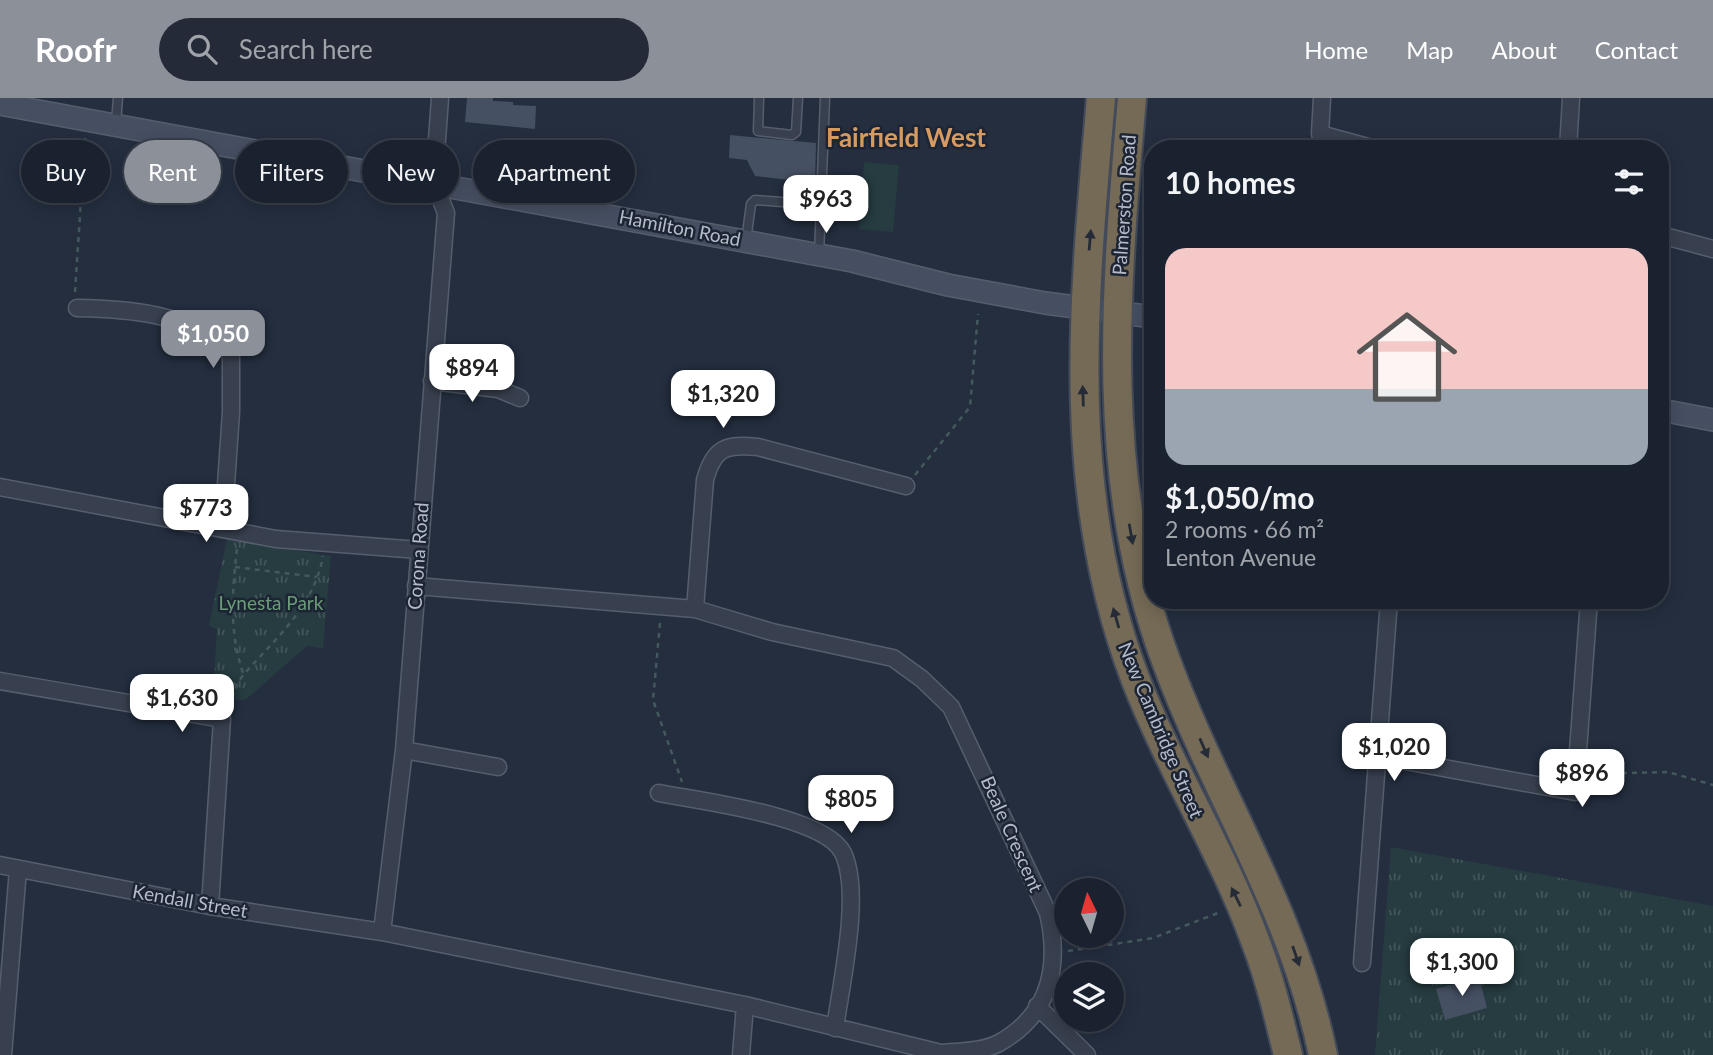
<!DOCTYPE html>
<html lang="en">
<head>
<meta charset="utf-8">
<style>
  :root { --surface:#1b222f; --page:#242a37; --text:#f1f3f6; --muted:#a0a4aa; --line:#393f4b; --accent:#8c9099 }
  body { margin:0; font-family:Lato,sans-serif; background:var(--page); color:var(--text); height:100vh; display:flex; flex-direction:column; font-size:26px; white-space:nowrap }
  * { box-sizing:border-box; margin:0 }
  p { font-size:23px; color:var(--muted) }
  .icon { flex:none; width:38px; height:38px; fill:none; stroke:currentColor; stroke-width:2; stroke-linecap:round; stroke-linejoin:round }
  .map { position:relative; flex:1; overflow:hidden }
  .drawer { position:absolute; left:1144px; top:42px; width:525px; height:469px; display:flex; flex-direction:column; background:var(--surface); border-radius:28px; box-shadow:0 4px 18px #0003,0 0 0 2px var(--line) }
  .drawer>* { flex:none }
  .hud { position:absolute; left:21px; top:42px; width:665px; height:63px; display:flex; gap:14px }
  .needle { width:46px; rotate:355deg }
  .buttons { position:absolute; left:1054px; top:780px; display:grid; gap:14px }
  .buttons a { display:grid; place-items:center; width:70px; height:70px; border-radius:50%; background:var(--surface); box-shadow:0 4px 18px #0003,0 0 0 2px var(--line); font-size:35px }
  .price { position:absolute; translate:-50% -60px; padding:0 16px; border-radius:14px; background:#fff; color:#222; font-size:23px; line-height:46px; filter:drop-shadow(0 2px 4px #0008) }
  .price::after { content:''; position:absolute; left:50%; top:42px; width:21px; height:16px; margin-left:-10px; background:inherit; clip-path:polygon(0 0,100% 0,50% 100%) }
  .price.on { background:var(--accent); color:#fff }
  ul { padding:0; list-style:none }
  li { display:grid; align-content:center; gap:14px; height:371px; padding:0 21px }
  li+li { border-top:2px solid var(--line) }
  li span { display:grid; place-items:center; height:217px; border-radius:21px; color:#555 }
  li>.icon { margin-inline-start:auto }
  span .icon { width:126px; height:126px; fill:#fffc; stroke-width:1 }
  li b { font-size:30px }
  h2 { display:flex; justify-content:space-between; align-items:center; height:84px; padding:0 21px; font-size:30px }
  .tag { padding:0 24px; border-radius:32px; background:var(--surface); box-shadow:0 4px 18px #0003,0 0 0 2px var(--line); font-size:24px; line-height:63px }
  .tag.on { background:var(--accent); color:#fff }
  header { display:flex; align-items:center; gap:42px; box-sizing:border-box; height:98px; padding:0 35px; background:var(--accent); color:#fff }
  header strong { font-size:33px }
  nav { display:flex; gap:38px; margin-inline-start:auto; font-size:24px }
  .search { width:490px; height:63px; background:var(--page); display:flex; align-items:center; gap:18px; box-sizing:border-box; padding:0 24px; border-radius:38px; color:var(--muted); font-size:26px }
  .map>svg:first-child { display:block }
  .grass { fill:url(#grass-tufts) }
  .garden { fill:#263c40 }
  .building { fill:#455063 }
  .lines { fill:none; stroke-linecap:round; stroke-linejoin:round }
  .lane-casing { stroke:#565e6d; stroke-width:11 }
  .street-casing { stroke:#565e6d; stroke-width:19 }
  .secondary-casing { stroke:#565e6d; stroke-width:24 }
  .highway-casing { stroke:#434b5a; stroke-width:32 }
  .path { stroke:#44595d; stroke-width:2.5; stroke-dasharray:5 5; stroke-linecap:butt }
  .lane { stroke:#38404f; stroke-width:8 }
  .street { stroke:#38404f; stroke-width:16 }
  .secondary { stroke:#464f62; stroke-width:21 }
  .highway { stroke:#756a55; stroke-width:28 }
  .oneway { fill:#262c37 }
  .labels { text-anchor:middle; stroke-width:5; stroke-linejoin:round; paint-order:stroke }
  .street-label { font-size:19px; fill:#b4bbca; stroke:#1d2534 }
  .park-label { font-size:19px; fill:#6b9b78; stroke:#1d2534 }
  .district-label { font-size:26px; font-weight:bold; fill:#d79b62; stroke:#1d2534 }
</style>
</head>
<body>
<header>
<strong>Roofr</strong>
<div class="search"><svg class="icon" aria-label="search" viewBox="0 0 24 24"><circle cx="10" cy="10" r="6"/><path d="M15 15l6 6"/></svg>Search here</div>
<nav><a>Home</a><a>Map</a><a>About</a><a>Contact</a></nav>
</header>
<div class="map">
<svg width="1713" height="957" viewBox="0 0 1713 957">
  <defs>
    <pattern id="grass-tufts" width="24" height="20" patternUnits="userSpaceOnUse" patternTransform="scale(1.75)"><rect width="24" height="20" fill="#263c40"/><path d="M3 7l-1-3M5 7V3M7 7l1-3M15 17l-1-3M17 17v-4M19 17l1-3" fill="none" stroke="#43565a"/></pattern>
  </defs>
  <rect width="100%" height="100%" fill="#242e3f"/>
  <path class="grass" d="M227,441L331,458L323,550L307,548L245,602L213,601L217,531L209,528Z
    M1391,749L1713,808V957H1375Z"/>
  <path class="garden" d="M864,64L899,67L893,134L859,131Z"/>
  <path class="building" d="M467,0H493V3L513,4V7L536,8L535,31L465,24Z
    M730,37L816,45L815,85L755,78L747,62L729,60Z
    M1479,879L1487,910L1445,922L1436,891Z"/>
  <g class="lines">
    <g class="lane-casing">
      <path id="lane" d="M759,0L758,33L792,37L796,34L798,0
        M116,25L118,0
        M560,108L563,69
        M746,143L751,106L755,102L822,107
        M819,157L825,0"/>
    </g>
    <g class="street-casing">
      <path id="street" d="M1322,0L1320,36L1375,51
        M1568,51L1571,0
        M1661,137L1713,151
        M77,210C138,211 175,217 231,244V314L223,430
        M432,283L498,291L520,300
        M0,389L276,441L419,452
        M695,511L705,382C714,349 726,346 758,349L906,388
        M0,583L222,621L210,808
        M404,652L498,669
        M1378,658L1575,694L1589,502
        M659,695C699,703 825,718 843,755C862,795 841,886 835,930
        M0,767L210,808L382,834L555,869L745,907L941,955C959,953 982,954 999,945C1051,916 1060,867 1048,815L951,609L922,581L893,560L772,534L695,511L416,488
        M382,834L404,652L446,115L434,84L440,0
        M1362,865L1389,502
        M1037,908L1087,957
        M3,957L18,771
        M741,957L745,907"/>
    </g>
    <g class="secondary-casing">
      <path id="secondary" d="M0,6L852,163L948,187L1045,205L1153,219
        M1661,312L1713,322"/>
    </g>
    <g class="highway-casing">
      <path id="highway" d="M1101,0C1084,197 1063,391 1135,580C1170,671 1223,754 1256,845C1270,881 1279,920 1288,957
        M1132,0C1116,187 1098,380 1165,560C1215,697 1293,810 1323,957"/>
    </g>
    <path class="path" d="M75,194L85,40
      M915,377L970,309L978,216
      M237,451C232,493 229,534 243,575
      M235,469L317,479
      M660,525L653,602L682,684
      M228,609C233,599 237,583 245,575C277,539 314,508 323,458
      M1592,676L1668,674L1713,687
      M1068,853L1153,840L1218,815"/>
    <use href="#lane" class="lane"/>
    <use href="#street" class="street"/>
    <use href="#secondary" class="secondary"/>
    <use href="#highway" class="highway"/>
  </g>
  <defs><path id="oneway-solid" d="M-6-.8H1V-3.2L6.5 0L1 3.2V.8H-6Z" transform="scale(1.75)"/></defs>
  <g class="oneway">
    <use href="#oneway-solid" transform="translate(1090 142) rotate(-85)"/>
    <use href="#oneway-solid" transform="translate(1083 298) rotate(-92)"/>
    <use href="#oneway-solid" transform="translate(1131 436) rotate(80)"/>
    <use href="#oneway-solid" transform="translate(1116 520) rotate(-106)"/>
    <use href="#oneway-solid" transform="translate(1204 650) rotate(66)"/>
    <use href="#oneway-solid" transform="translate(1236 799) rotate(-116)"/>
    <use href="#oneway-solid" transform="translate(1296 858) rotate(71)"/>
  </g>
  <g class="labels">
    <g class="street-label">
      <text transform="translate(1124 107) rotate(-86)" y="7">Palmerston Road</text>
      <text transform="translate(680 130) rotate(11)" y="7">Hamilton Road</text>
      <text transform="translate(418 458) rotate(-86)" y="7">Corona Road</text>
      <text transform="translate(1161 632) rotate(67)" y="7">New Cambridge Street</text>
      <text transform="translate(1012 736) rotate(66)" y="7">Beale Crescent</text>
      <text transform="translate(190 803) rotate(10)" y="7">Kendall Street</text>
    </g>
    <g class="park-label">
      <text x="271" y="512">Lynesta Park</text>
    </g>
    <g class="district-label">
      <text x="906" y="49">Fairfield West</text>
    </g>
  </g>
</svg>
<div class="buttons">
<a><svg class="needle" viewBox="-14 -14 28 28"><path d="M0-13l5 13h-10z" fill="#e53935"/><path d="M0 13l5-13h-10z" fill="#a0a4aa"/></svg></a>
<a><svg class="icon" aria-label="layers" viewBox="0 0 24 24"><path d="M12 4l9 5-9 5-9-5zM3 14l9 5 9-5"/></svg></a>
</div>
<b class="price" style="left:826px;top:137px">$963</b>
<b class="price on" style="left:213px;top:272px">$1,050</b>
<b class="price" style="left:472px;top:306px">$894</b>
<b class="price" style="left:723px;top:332px">$1,320</b>
<b class="price" style="left:206px;top:446px">$773</b>
<b class="price" style="left:182px;top:636px">$1,630</b>
<b class="price" style="left:1394px;top:685px">$1,020</b>
<b class="price" style="left:1582px;top:711px">$896</b>
<b class="price" style="left:851px;top:737px">$805</b>
<b class="price" style="left:1462px;top:900px">$1,300</b>
<div class="hud">
<a class="tag">Buy</a>
<a class="tag on">Rent</a>
<a class="tag">Filters</a>
<a class="tag">New</a>
<a class="tag">Apartment</a>
</div>
<section class="drawer">
<h2>10 homes<svg class="icon" aria-label="filters" viewBox="0 0 24 24"><path d="M4 7h16M4 17h16"/><circle cx="9" cy="7" r="2"/><circle cx="15" cy="17" r="2"/></svg></h2>
<ul>
<li><span style="background:linear-gradient(#f6c9c9 65%,#9aa5b1 0)"><svg class="icon" aria-label="home" viewBox="0 0 24 24"><path d="M3 11l9-7 9 7M6 9v11h12V9"/></svg></span><div><b>$1,050/mo</b><p>2 rooms · 66 m²</p><p>Lenton Avenue</p></div></li>
</ul>
</section>
</div>
</body>
</html>
